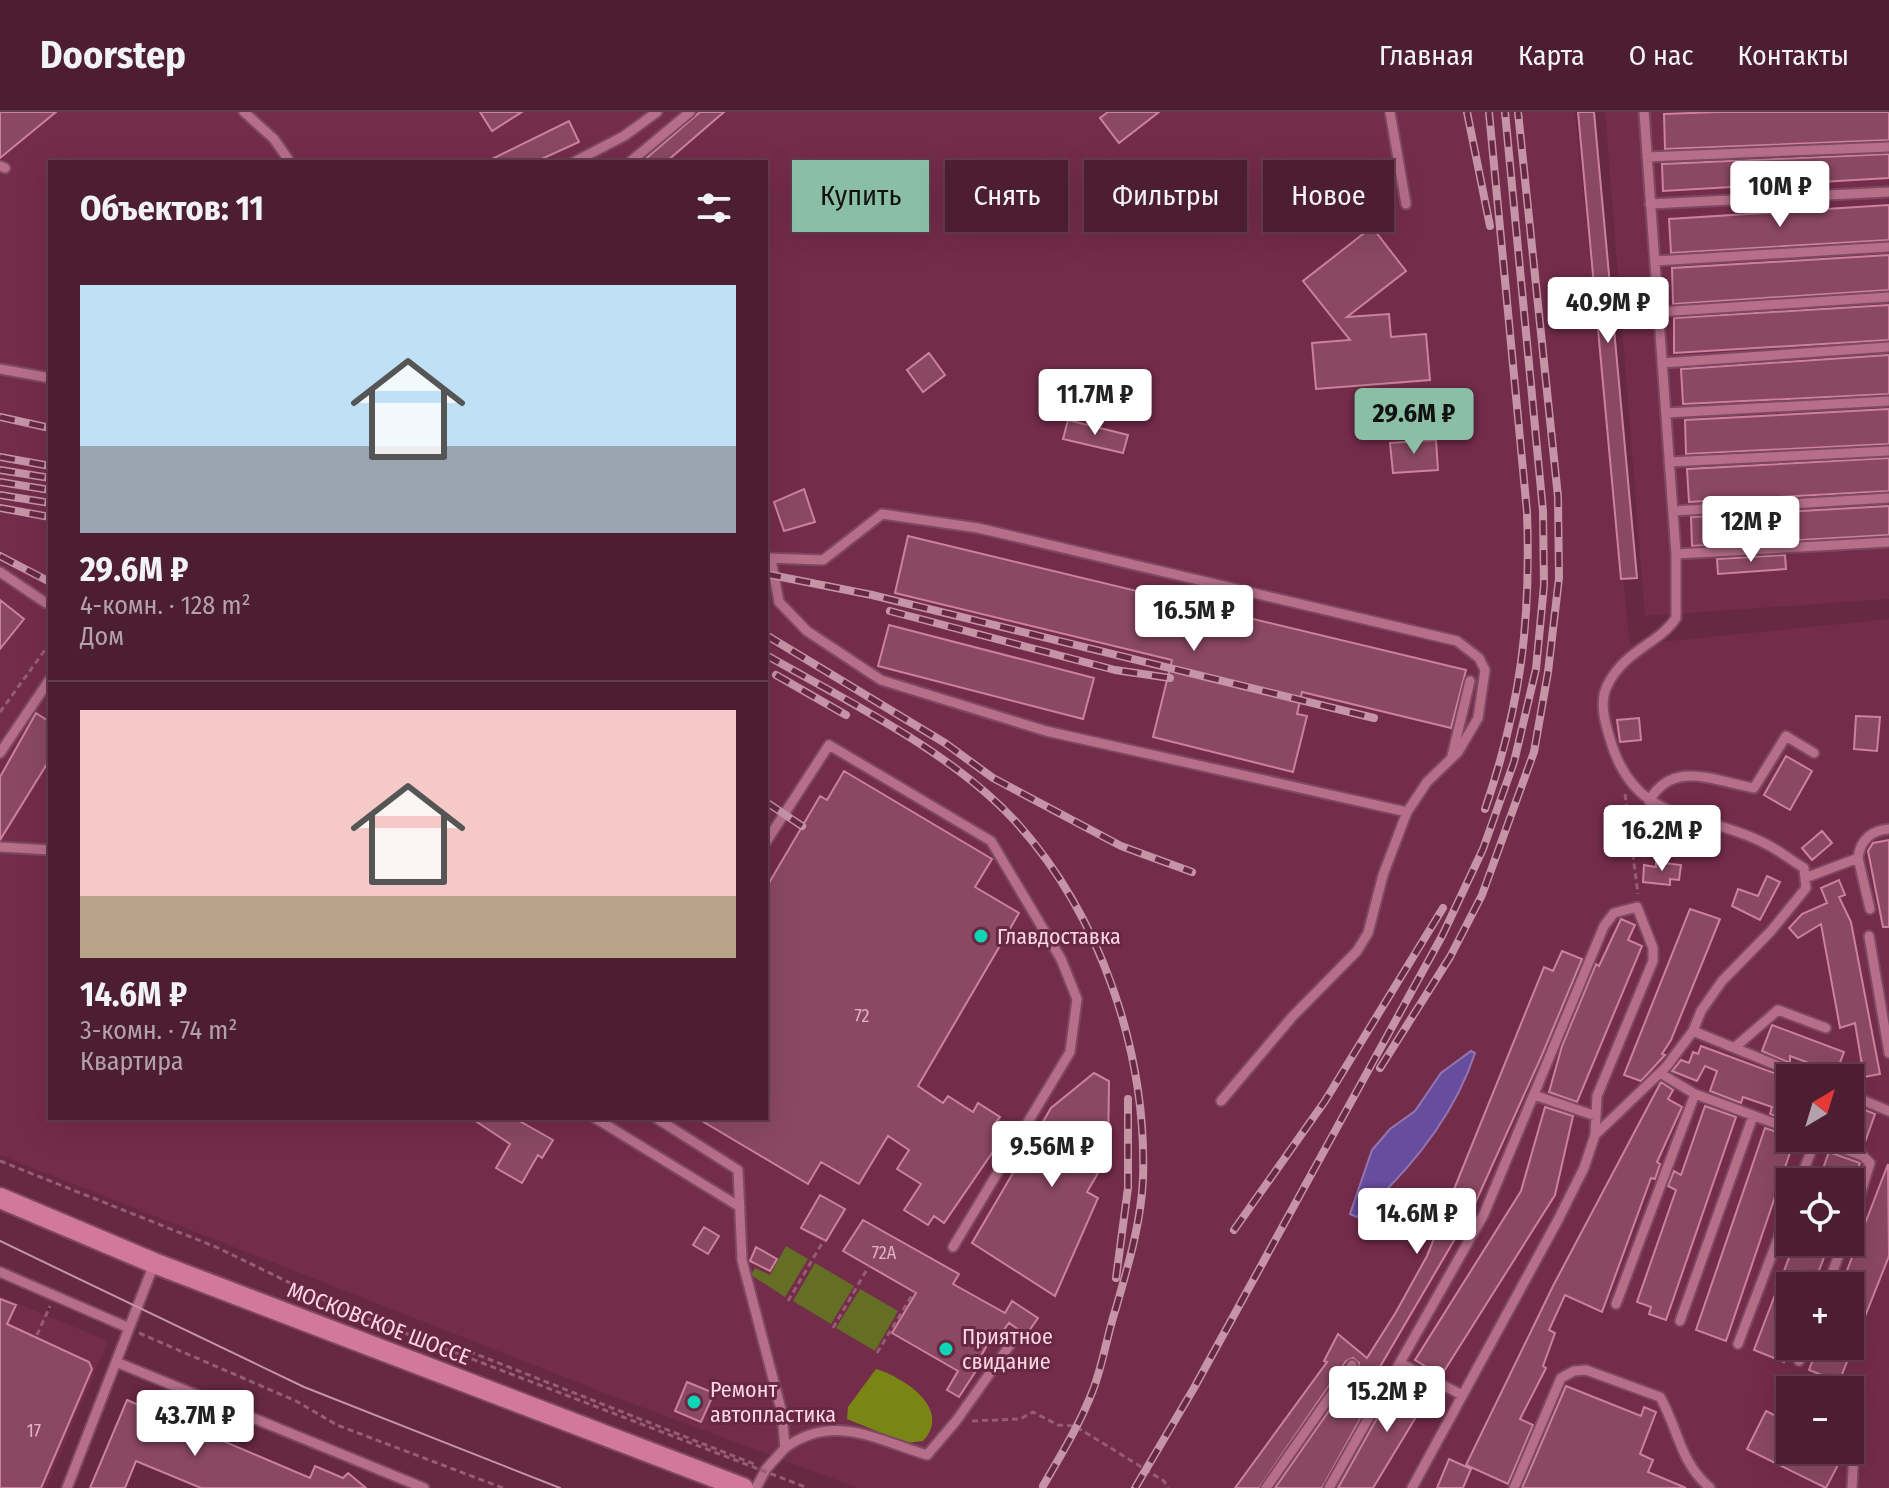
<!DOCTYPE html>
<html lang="ru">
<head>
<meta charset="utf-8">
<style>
  :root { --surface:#4d1e32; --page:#54273a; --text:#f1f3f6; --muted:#b3a2ac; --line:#643c4d; --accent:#8abfa5 }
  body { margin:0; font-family:"Fira Sans Condensed",sans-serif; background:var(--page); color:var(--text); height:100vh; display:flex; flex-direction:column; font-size:30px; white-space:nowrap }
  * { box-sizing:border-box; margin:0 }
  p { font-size:26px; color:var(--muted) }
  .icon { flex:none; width:44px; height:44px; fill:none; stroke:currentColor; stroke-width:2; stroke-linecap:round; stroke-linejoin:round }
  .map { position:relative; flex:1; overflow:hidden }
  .details { position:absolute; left:48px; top:48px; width:720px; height:960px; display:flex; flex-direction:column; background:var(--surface); border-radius:0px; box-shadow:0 8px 32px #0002,0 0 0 2px var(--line) }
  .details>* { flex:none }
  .top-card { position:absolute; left:792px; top:48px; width:760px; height:72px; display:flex; gap:16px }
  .needle { width:52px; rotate:38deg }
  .tools { position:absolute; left:1776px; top:952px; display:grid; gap:16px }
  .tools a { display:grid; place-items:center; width:88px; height:88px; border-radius:0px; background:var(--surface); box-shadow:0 8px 32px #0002,0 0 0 2px var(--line); font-size:40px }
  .price { position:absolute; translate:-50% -68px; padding:0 18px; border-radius:8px; background:#fff; color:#222; font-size:26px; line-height:52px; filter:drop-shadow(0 2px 4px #0008) }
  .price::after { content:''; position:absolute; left:50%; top:48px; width:24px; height:18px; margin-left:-12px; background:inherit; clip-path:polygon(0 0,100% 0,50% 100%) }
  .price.active { background:var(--accent); color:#111 }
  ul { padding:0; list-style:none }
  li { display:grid; align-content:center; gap:16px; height:424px; padding:0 32px }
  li+li { border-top:2px solid var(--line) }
  li span { display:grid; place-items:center; height:248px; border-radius:0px; color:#555 }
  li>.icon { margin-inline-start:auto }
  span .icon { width:144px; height:144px; fill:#fffc; stroke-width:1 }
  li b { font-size:34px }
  h2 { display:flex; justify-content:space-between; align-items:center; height:96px; padding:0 32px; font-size:34px }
  .chip { padding:0 28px; border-radius:0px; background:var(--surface); box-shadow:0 8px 32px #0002,0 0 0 2px var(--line); font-size:28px; line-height:72px }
  .chip.active { background:var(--accent); color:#111 }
  header { display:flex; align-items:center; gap:48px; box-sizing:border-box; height:112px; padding:0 40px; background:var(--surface); border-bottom:2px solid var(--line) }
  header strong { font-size:38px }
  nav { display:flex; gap:44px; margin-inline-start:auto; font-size:28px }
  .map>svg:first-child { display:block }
  .built { fill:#742c4b; fill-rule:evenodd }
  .green { fill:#646e25 }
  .forest { fill:#798616 }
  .water { fill:#674d9e; stroke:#9476b3; stroke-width:2 }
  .building { fill:#8b4862; stroke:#cc829d; stroke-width:2 }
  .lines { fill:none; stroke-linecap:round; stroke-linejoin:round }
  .service-casing { stroke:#7f4861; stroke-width:13 }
  .primary-casing { stroke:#7f4861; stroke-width:24 }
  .path { stroke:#955d73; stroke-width:3; stroke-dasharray:6 4; stroke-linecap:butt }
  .service { stroke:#b66e89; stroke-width:9 }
  .primary { stroke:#d2789a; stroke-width:20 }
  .tram { stroke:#c594a6; stroke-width:2 }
  .rail-casing { stroke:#c594a6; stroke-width:8 }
  .rail { stroke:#672842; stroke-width:5; stroke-dasharray:15; stroke-linecap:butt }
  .path-bridge { stroke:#955d73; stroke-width:3; stroke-dasharray:6 4; stroke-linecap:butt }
  .poi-dot { fill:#0dd5b5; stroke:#672842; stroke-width:3 }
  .labels { text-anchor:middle; stroke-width:6; stroke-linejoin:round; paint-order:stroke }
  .number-label { font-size:18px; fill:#e1b2c3 }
  .poi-label { font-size:22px; fill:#fed6e3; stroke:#672842; text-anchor:start }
  .street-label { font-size:22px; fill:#fed6e3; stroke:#672842 }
</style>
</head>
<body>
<header>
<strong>Doorstep</strong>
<nav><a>Главная</a><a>Карта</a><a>О нас</a><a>Контакты</a></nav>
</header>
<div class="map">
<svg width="1889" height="1376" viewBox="0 0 1889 1376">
  <rect width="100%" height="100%" fill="#672842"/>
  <path class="built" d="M0,0H1575L1630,533L1889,507V1376H858L615,1285L0,1043ZM50,50H766V1006H50ZM1790,966H1850V1026H1790ZM1790,1070H1850V1130H1790ZM1790,1174H1850V1234H1790ZM1790,1278H1850V1338H1790Z
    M1605,0H1889V487L1645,504Z
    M0,1184L108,1229L46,1376H0Z"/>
  <path class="green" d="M786,1134L808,1147L785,1185L751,1163L755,1156L770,1163Z
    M815,1151L854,1174L831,1212L793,1189Z
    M860,1177L898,1199L875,1239L836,1216Z"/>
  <path class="forest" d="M876,1257C903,1265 953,1297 923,1329L906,1331L847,1307L848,1295Z"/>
  <path class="water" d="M1471,939L1475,941C1455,1002 1414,1053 1368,1096L1357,1105L1350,1102L1372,1038L1390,1017L1415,999L1441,961Z"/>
  <path class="building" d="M0,0H56L0,46Z
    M480,0H522L492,19Z
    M700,0H724L666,50H642Z
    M1108,0H1159L1119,31L1100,6Z
    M1578,0H1594L1637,466L1621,467Z
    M1717,0H1889V28L1665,37L1664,2Z
    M569,9L579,30L535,50H486Z
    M1889,42V66L1663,79L1662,52Z
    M1889,93V128L1671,141L1669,107Z
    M1372,115L1406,159L1347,205L1389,202L1391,225L1426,222L1430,268L1316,277L1312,231L1350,228L1303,169Z
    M1889,143V178L1673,192L1672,156Z
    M1889,193V228L1674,241V206Z
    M929,241L945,263L923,280L907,258Z
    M1889,243V282L1683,292L1681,257Z
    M1889,297V332L1686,342L1685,308Z
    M1068,308L1128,323L1123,341L1063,327Z
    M1436,328L1438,358L1393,361L1390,331Z
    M1889,346V379L1689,390L1687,357Z
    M804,377L815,410L784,419L774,390Z
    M1889,394V423L1692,434L1691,405Z
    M908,424L1466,558L1451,616L1302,580L1297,602L1307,604L1293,660L1153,625L1172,548L895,481Z
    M1785,443L1786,457L1718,462L1717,447Z
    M0,488L24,507L0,537Z
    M889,513L1094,566L1083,607L878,554Z
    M36,601L50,610V647L0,728V665Z
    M1856,604L1880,605L1877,639L1854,637Z
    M1639,606L1641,628L1620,630L1617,608Z
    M1786,644L1812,659L1790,698L1764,683Z
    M844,659L992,747L975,775L1019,801L918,974L943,991L948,984L973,1000L978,991L1000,1005L993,1014L1005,1022L944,1111L934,1104L928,1113L904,1098L921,1072L897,1057L909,1038L888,1024L859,1072L821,1050L808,1072L697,1006H766V776L820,684L827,688Z
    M1822,719L1832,731L1812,748L1802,736Z
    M1889,728V815H1883L1868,739L1873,731Z
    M1656,750L1681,753L1679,768L1670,767V773L1643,770L1644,753L1656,755Z
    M1767,764L1780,770L1760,808L1732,794L1738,777L1758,784Z
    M1839,768L1845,783L1839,785L1851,810L1880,962L1864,965L1855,911L1840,916L1821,812L1798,826L1789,816L1802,802L1827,791L1821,776Z
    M1690,797L1720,807L1671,928L1662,942L1665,943L1641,969L1624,963Z
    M1621,807L1635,813L1628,828L1642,834L1577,990L1549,980L1562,934L1596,852L1599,854Z
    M1562,839L1582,847L1542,943L1473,1096L1377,1260L1384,1264L1322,1376H1275L1358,1257L1359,1251L1353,1246L1346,1249L1259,1376H1235L1327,1250L1324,1249L1338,1222L1367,1246L1396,1200L1427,1144L1544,855L1553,859Z
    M1772,913L1844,940L1836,961L1790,944V951L1762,939Z
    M1701,934L1790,967V1009L1770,1002L1772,995L1743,985L1741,991L1710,979L1717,959L1705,954L1697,969L1672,959L1681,948L1689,951L1693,940L1698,942Z
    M1094,961L1109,969L1108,1044L1087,1080L1098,1086L1055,1184L972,1131L1051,996Z
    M1661,970L1673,978L1668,987L1682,995L1657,1050L1660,1052L1655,1067L1651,1066L1602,1200L1565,1183L1549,1218L1555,1221L1543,1254L1546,1256L1520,1307L1533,1313L1508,1372L1466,1353L1553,1174Z
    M1850,992L1875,1002L1863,1036L1850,1031Z
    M1705,994L1736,1005L1666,1208L1649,1202L1651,1195L1637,1190L1676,1078L1668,1074L1674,1059L1681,1063Z
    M1545,995L1573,1004L1555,1083L1441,1264L1415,1248L1521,1079Z
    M471,1006H514L553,1028L542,1046L538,1043L522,1071L496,1056L510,1032Z
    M1765,1016L1795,1026L1726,1229L1696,1218Z
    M1829,1040L1860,1051L1853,1070H1818Z
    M1888,1052L1889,1144L1839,1270L1809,1258L1818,1234H1850V1174H1841Z
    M820,1083L845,1097L826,1129L801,1116Z
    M863,1108L959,1162L953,1172L1005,1201L1012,1189L1038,1206L1026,1223L1009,1211L997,1227L992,1224L980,1246L983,1248L959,1285L947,1278L958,1259L892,1221L916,1181L843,1139Z
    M704,1115L719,1124L708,1142L693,1133Z
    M1795,1130H1830L1813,1174H1790V1235L1784,1250L1754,1238Z
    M756,1135L777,1147L770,1159L750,1149Z
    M0,1187L16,1193L7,1212L89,1250L92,1257L41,1376H0Z
    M1406,1263L1433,1277L1373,1376H1338L1396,1272L1400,1274Z
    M687,1270L714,1281L701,1310L675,1299Z
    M1566,1274L1641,1304L1644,1295L1656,1300L1640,1342L1653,1348L1648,1360L1686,1376H1522Z
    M127,1288L310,1366L315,1354L343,1366L348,1361L366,1376H201L136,1349L125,1376H90Z
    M1766,1299L1790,1311V1338H1817L1840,1349L1826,1376L1747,1337Z
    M1449,1347L1471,1357L1463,1376H1437Z"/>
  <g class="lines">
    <g class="service-casing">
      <path id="service" d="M244,0L274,27L290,50
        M1390,0L1406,92
        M1647,45L1889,35
        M574,50L624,24L657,0
        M630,50L690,0
        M0,54L5,56
        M1650,92L1889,80
        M1655,149L1889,135
        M1658,200L1889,185
        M1662,251L1889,235
        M0,257L50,266
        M1666,301L1889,289
        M1669,350L1889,339
        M1673,399L1889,386
        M1676,442L1889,430
        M766,446L823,448L882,402L978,416L1457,529L1479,546L1485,558L1478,606L1458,640L1427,670L1407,700L1383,763L1368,821L1357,839L1292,905L1221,989
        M771,447L779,490L807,519L881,568L1046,619L1407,700
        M0,460L46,491
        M0,641L50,567
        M1452,644L1470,569
        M1649,689C1673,647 1714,669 1754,676L1786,624L1814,641
        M766,730L829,633L991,729L1061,847L1077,887L1070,940L953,1135
        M0,735L50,738
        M1858,746L1870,797
        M1805,766L1858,746C1860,728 1872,718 1889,717
        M1869,824L1889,941
        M1693,919L1808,966
        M1734,936L1778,898L1826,916
        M1660,961L1695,982L1790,1017
        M1534,983L1596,1004
        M1850,983L1889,999
        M595,1006L740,1095
        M656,1006L738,1058L742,1148L782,1301L785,1336L766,1357L756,1376
        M1813,1026L1863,1044L1870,1051L1850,1115
        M1799,1070L1816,1027
        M0,1160L129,1216
        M1827,1174L1844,1130
        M1616,1192L1695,982
        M1680,1209L1753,1004
        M1738,1232L1790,1095
        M1799,1249L1805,1234
        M116,1250L424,1376
        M1400,1251L1462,1283
        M785,1336C833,1301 875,1327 927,1343L956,1309L1017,1223
        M67,1376L154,1152
        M1266,1376L1352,1253
        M1329,1376L1484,1102L1604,814L1614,801L1637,795L1653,836V849L1597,984L1595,1023
        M1412,1376L1558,1108L1584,1056L1595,1023L1666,955L1693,919L1701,899L1722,869L1771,819L1806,776L1804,756C1792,749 1780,739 1768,733C1700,697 1636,716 1610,627C1605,610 1599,591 1607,574C1624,538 1659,532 1676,506V442L1644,0
        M1514,1376L1561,1266L1574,1259L1586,1258L1660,1285C1679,1318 1679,1349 1710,1376
        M1852,1376L1854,1337"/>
    </g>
    <g class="primary-casing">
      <path id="primary" d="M0,1086L154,1151L743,1376"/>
    </g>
    <path class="path" d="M0,600L50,531
      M1625,682L1638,782
      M0,1049L216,1135L344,1197L425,1229
      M788,1189L824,1128
      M833,1216L869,1154
      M139,1221L296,1289L337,1313L503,1376
      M37,1223L50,1194
      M442,1235L448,1231L754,1352
      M877,1241L914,1180
      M972,1309L1020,1307L1033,1300L1058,1313L1075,1314L1164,1369L1168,1376"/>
    <use href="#service" class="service"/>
    <use href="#primary" class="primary"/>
    <path class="tram" d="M0,1129L304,1275L560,1376"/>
    <g class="rail-casing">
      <path id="rail" d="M1467,0L1490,114
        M0,305L50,316
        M0,345L50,354
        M0,358L50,366
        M0,370L50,378
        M0,383L50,391
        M0,396L50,405
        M0,444L50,470
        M766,462L872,483L1374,606
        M890,499L1115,558L1170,566
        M766,523L945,631L993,666L1121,734L1192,760
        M766,543C849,590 952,640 1016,710C1101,804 1147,941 1143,1067C1141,1111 1128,1154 1116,1196C1107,1223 1103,1252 1093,1278C1080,1312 1061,1343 1043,1374
        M776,563L846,603
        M766,690L802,714
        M1485,697C1521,592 1531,510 1527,400L1489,0
        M1380,956L1450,845L1482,783L1534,640L1548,560L1559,466L1558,385L1518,0
        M1234,1118L1325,989L1443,796
        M1116,1166L1128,1076V987
        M1135,1376L1194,1276L1442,824L1483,737L1514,650L1536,557L1544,473L1543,399L1505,0"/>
    </g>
    <use href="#rail" class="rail"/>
    <path class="path-bridge" d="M425,1229L808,1376"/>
  </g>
  <g class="poi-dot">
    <circle cx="981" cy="824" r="8"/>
    <circle cx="946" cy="1237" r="8"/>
    <circle cx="694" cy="1290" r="8"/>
  </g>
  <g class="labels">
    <g class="number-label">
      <text x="862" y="910">72</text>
      <text x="884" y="1147">72А</text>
      <text x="34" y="1325">17</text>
    </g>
    <g class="poi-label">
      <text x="997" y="832">Главдоставка</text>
      <text x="962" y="1232">Приятное<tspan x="962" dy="25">свидание</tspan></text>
      <text x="710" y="1285">Ремонт<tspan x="710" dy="25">автопластика</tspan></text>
    </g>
    <g class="street-label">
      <text transform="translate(379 1211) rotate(21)" y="8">МОСКОВСКОЕ ШОССЕ</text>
    </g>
  </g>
</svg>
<div class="tools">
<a><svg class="needle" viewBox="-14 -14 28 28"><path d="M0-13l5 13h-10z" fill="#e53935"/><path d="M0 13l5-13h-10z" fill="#b3a2ac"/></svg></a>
<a><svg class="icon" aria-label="locate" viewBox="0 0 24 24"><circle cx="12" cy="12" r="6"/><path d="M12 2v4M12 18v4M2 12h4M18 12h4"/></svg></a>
<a>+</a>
<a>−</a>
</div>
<b class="price" style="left:1780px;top:117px">10M ₽</b>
<b class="price" style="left:1608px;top:233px">40.9M ₽</b>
<b class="price" style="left:1095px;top:325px">11.7M ₽</b>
<b class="price active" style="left:1414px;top:344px">29.6M ₽</b>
<b class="price" style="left:1751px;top:452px">12M ₽</b>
<b class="price" style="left:1194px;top:541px">16.5M ₽</b>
<b class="price" style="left:1662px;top:761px">16.2M ₽</b>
<b class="price" style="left:1052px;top:1077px">9.56M ₽</b>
<b class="price" style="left:1417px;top:1144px">14.6M ₽</b>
<b class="price" style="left:1387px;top:1322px">15.2M ₽</b>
<b class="price" style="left:195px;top:1346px">43.7M ₽</b>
<div class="top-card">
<a class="chip active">Купить</a>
<a class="chip">Снять</a>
<a class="chip">Фильтры</a>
<a class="chip">Новое</a>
</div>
<section class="details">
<h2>Объектов: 11<svg class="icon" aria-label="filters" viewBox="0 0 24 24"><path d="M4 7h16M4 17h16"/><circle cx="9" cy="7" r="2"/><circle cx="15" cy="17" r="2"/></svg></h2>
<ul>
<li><span style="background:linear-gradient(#bfe0f5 65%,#9aa5b1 0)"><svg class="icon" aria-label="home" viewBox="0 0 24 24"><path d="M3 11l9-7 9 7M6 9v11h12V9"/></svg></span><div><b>29.6M ₽</b><p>4-комн. · 128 m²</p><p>Дом</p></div></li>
<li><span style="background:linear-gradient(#f6c9c9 75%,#b9a48a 0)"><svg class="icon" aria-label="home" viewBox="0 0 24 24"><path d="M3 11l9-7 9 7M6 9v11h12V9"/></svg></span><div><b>14.6M ₽</b><p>3-комн. · 74 m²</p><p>Квартира</p></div></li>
</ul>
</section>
</div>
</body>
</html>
